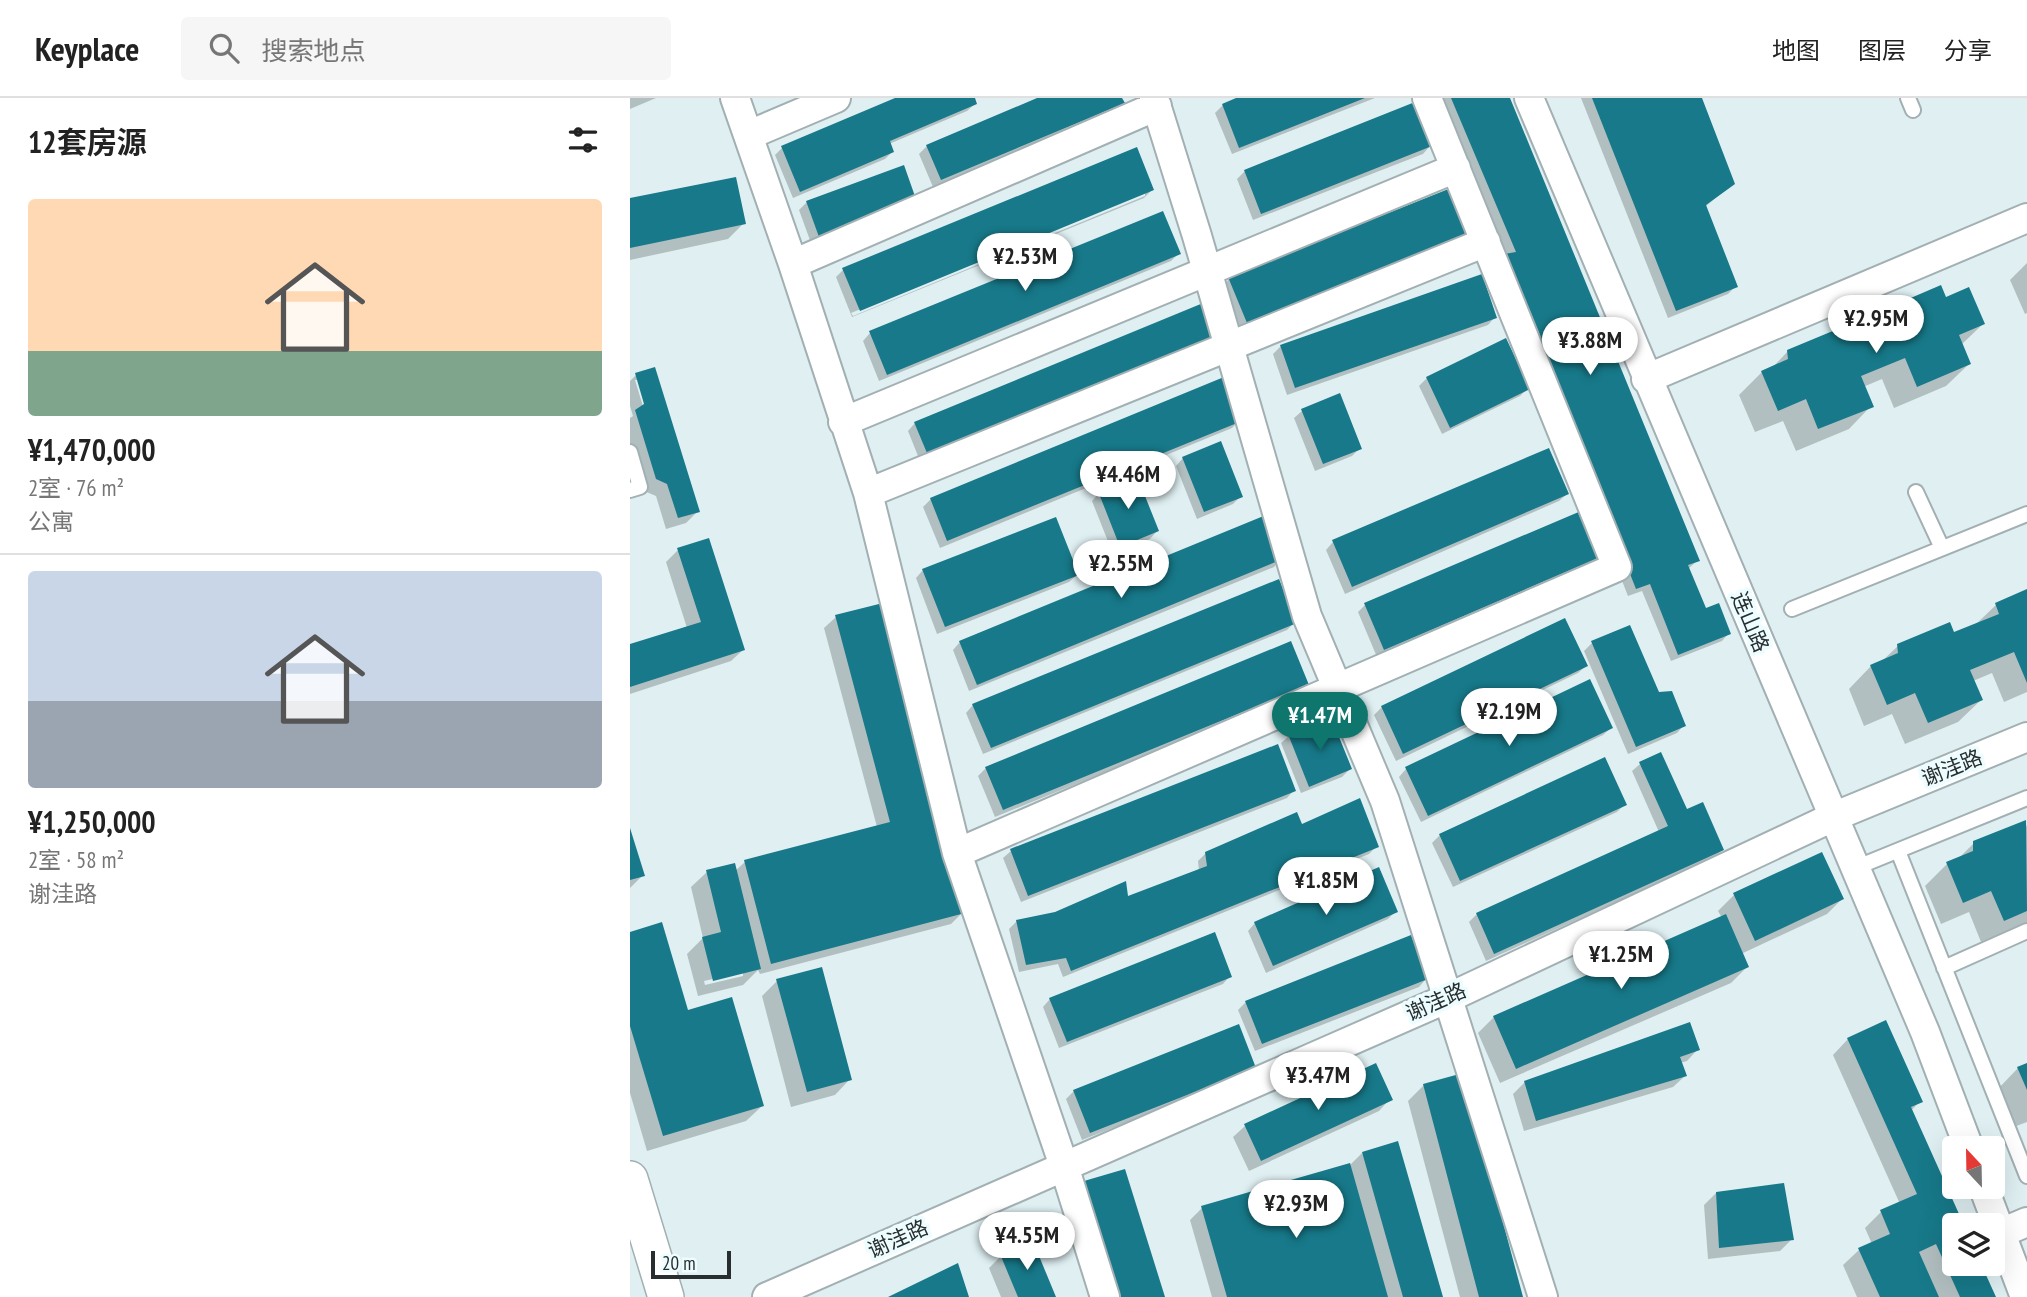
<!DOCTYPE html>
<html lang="zh">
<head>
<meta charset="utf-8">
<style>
  :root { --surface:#fff; --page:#f6f6f6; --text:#222; --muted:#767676; --line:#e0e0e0; --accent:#0f766e }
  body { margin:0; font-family:"PT Sans Narrow","Noto Sans SC",sans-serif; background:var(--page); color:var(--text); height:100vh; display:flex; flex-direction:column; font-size:26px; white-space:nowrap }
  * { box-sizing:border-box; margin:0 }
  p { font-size:23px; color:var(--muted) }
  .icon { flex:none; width:38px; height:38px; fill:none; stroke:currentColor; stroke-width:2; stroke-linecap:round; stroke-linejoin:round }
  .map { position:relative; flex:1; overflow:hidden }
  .side { display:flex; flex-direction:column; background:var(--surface); width:630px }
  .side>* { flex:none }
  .needle { width:46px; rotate:338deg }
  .tools { position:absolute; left:1312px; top:1038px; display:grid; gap:14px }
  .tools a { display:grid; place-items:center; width:63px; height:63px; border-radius:7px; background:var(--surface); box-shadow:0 7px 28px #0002; font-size:35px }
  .scale { position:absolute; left:21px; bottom:18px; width:80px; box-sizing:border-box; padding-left:7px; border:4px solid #282e2f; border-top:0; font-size:19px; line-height:24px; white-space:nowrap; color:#282e2f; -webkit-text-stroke:5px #ecfcff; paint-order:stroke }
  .price { position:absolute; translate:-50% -60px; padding:0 16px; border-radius:24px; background:#fff; color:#222; font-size:23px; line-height:46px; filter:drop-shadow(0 2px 4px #0008) }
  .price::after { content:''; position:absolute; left:50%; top:42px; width:21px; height:16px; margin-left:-10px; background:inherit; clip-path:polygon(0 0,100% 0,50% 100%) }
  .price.active { background:var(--accent); color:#fff }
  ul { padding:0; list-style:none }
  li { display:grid; align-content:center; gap:14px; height:371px; padding:0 28px }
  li+li { border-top:2px solid var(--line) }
  li span { display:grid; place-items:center; height:217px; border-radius:7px; color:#555 }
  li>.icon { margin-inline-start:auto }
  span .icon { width:126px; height:126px; fill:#fffc; stroke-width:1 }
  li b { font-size:30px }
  h2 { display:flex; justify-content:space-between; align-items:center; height:84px; padding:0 28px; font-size:30px }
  header { display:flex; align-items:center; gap:42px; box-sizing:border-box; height:98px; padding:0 35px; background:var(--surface); border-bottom:2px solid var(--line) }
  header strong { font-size:33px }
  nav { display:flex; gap:38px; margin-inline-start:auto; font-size:24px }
  .search { width:490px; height:63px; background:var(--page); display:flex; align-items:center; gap:18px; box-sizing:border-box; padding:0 24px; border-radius:7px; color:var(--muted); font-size:26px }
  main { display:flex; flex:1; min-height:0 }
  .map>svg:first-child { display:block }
  .shadow { fill:#0003; fill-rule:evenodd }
  .building { fill:#177989 }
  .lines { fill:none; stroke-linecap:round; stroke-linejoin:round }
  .service-casing { stroke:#a2b0b3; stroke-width:18 }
  .minor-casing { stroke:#a2b0b3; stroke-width:32 }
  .tertiary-casing { stroke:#a2b0b3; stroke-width:38 }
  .service { stroke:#fff; stroke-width:14 }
  .minor { stroke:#fff; stroke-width:28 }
  .tertiary { stroke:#fff; stroke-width:35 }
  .labels { text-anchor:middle; stroke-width:7; stroke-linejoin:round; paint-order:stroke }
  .street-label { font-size:21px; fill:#282e2f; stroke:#ecfcff }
</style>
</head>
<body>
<header>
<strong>Keyplace</strong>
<div class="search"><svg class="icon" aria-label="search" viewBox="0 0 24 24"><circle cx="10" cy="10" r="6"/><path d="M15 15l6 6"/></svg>搜索地点</div>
<nav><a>地图</a><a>图层</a><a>分享</a></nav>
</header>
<main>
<section class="side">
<h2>12套房源<svg class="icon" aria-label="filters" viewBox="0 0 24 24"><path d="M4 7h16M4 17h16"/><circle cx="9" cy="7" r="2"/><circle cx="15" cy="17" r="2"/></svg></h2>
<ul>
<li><span style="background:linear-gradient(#ffd9b3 70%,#7fa58c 0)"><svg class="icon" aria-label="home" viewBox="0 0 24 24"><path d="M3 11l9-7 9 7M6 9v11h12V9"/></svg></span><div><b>¥1,470,000</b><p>2室 · 76 m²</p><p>公寓</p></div></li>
<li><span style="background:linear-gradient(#c9d6e8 60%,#9aa5b1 0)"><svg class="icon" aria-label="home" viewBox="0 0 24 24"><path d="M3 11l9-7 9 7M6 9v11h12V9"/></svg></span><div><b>¥1,250,000</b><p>2室 · 58 m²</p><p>谢洼路</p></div></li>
</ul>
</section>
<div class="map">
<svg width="1397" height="1199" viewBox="0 0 1397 1199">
  <rect width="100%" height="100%" fill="#dfeff2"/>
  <path class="shadow" d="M0,0H26L0,11Z
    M270,0H343L345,6L337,13L259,46L262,54L255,61L163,100L145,57L152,50Z
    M412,0H490L493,5L485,13L303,89L289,56L297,48Z
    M611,0H745L602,56L585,15L593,7Z
    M810,0H878L1068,462L1058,471L1075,512L1099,535L1092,543L1041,563L1012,493L998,498L867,165L876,156Z
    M951,0H1070L1103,85L1075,109L1106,188L1098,196L1038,220Z
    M800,48L793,56L623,122L607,81L615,73Z
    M522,92L514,100L222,219L206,179L213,172ZM515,94V98L223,218L221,215Z
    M0,102L114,125L98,141L0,162Z
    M285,103L181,145L169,112L177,104Z
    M829,143L609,232L592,189L599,181Z
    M549,155L541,163L249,283L233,243L240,235Z
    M1397,165V215L1395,216L1380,182Z
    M1315,201L1353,226L1331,247L1339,266L1316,288L1264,310L1252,281L1233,289L1241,308L1219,331L1166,353L1153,323L1125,334L1109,297L1132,274L1142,270L1158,253L1214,243L1234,235L1256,212Z
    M578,205L294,373L278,333L285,325Z
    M865,219L858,227L657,297L643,256L651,248Z
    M24,271L68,413L56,425L36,431L26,398L14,393L0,345V320L3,318L0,308V283L6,277ZM5,282H9L18,314L15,315Z
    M797,280L898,290L890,298L812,336L789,288Z
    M672,313L730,350L722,358L685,373L664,320Z
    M610,322L602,330L310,450L293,409L301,401Z
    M553,360L611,398L603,406L567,421L546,368Z
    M469,395L527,433L520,441L483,456L462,403Z
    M937,396L929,403L715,496L696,452L703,444Z
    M48,452L113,552L101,563L0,596V548L57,530L36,464Z
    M969,458L961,466L747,559L728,514L735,507Z
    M651,461L644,469L339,593L323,552L330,544Z
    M293,472L447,477L439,484L307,536L286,480Z
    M1397,493V594L1374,604L1362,575L1343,583L1351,602L1328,624L1275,646L1262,616L1234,628L1219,591L1241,568L1251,564L1268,548L1323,537L1344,528L1366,507Z
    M206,519L333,814L321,826L130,876L128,872L113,887L68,898L57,856L73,840L61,789L77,774L105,773L115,764L247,729L194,530ZM113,874V878L75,887L74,883Z
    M665,524L657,532L353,656L336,615L343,607Z
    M999,529L1028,596L1054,627L1047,635L998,656L954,553L962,545Z
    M956,568L948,575L766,663L744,617L752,609Z
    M677,587L669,595L365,719L348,678L356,670Z
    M981,630L973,637L791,724L769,679L776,671Z
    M659,638L720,671L712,679L671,695L651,645Z
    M1010,666L1092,752L1085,759L856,863L839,824L847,816L1029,734L1002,673Z
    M664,692L657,700L391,804L373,760L381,753Z
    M995,706L987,714L823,789L802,745L810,737Z
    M1395,724L1397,729V825L1351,844L1339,814L1311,826L1295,788L1317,766L1327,762L1344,745Z
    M671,729L747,748L739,756L433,879L428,866L389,874L379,831L387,823L497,800L569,773L568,763L576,755Z
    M0,735L13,777L0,790Z
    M1104,797L1212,801L1197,816L1111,856L1117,869L1101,885L870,985L848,935L864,919L1092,820L1088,813Z
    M766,813L758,821L636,875L618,833L625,825Z
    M0,836L57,914L132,1008L116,1023L17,1053L0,995Z
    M600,878L593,886L429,950L413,909L420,901Z
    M796,881L789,889L625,953L608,912L616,904Z
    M147,883L220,981L205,997L161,1009L132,898Z
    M1218,941L1290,1003L1281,1013L1332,1127H1325V1166H1349L1364,1199H1227L1213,1167L1229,1152L1242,1146L1235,1130L1251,1114L1270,1106L1203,957Z
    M1068,951L1057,963L1050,965L1055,978L1043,989L894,1033L883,996L895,984Z
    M1397,967V1024L1381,1030L1366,993L1388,970Z
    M624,970L617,977L452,1042L436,1001L444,993Z
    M794,987L891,1199H830L778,1003Z
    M760,1001L749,1013L619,1073L603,1039L615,1028Z
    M732,1055L811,1199H582L560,1122L572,1110L718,1069Z
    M1086,1095L1162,1141L1150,1153L1078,1161L1074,1107Z
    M401,1143L424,1199H371L359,1170L371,1158Z"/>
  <path class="building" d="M265,0H345L347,6L260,43L264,54L170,94L151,48Z
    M407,0H492L495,5L311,82L296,47Z
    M606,0H735L609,50L592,6Z
    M821,0H880L1070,463L1058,467L1076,510L1089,505L1101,536L1048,557L1020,486L1006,491L874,156L886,154Z
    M962,0H1072L1105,86L1076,107L1108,189L1046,213Z
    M785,4L802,48L631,116L614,72Z
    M507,49L524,92L230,213L212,170Z
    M274,67L287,104L189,139L176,103Z
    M106,79L116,126L0,150V100Z
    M821,90L839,136L617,225L598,179Z
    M533,113L551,156L257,277L239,233Z
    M852,176L867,220L665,290L650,247Z
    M1311,187L1316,199L1339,189L1355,226L1329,237L1341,266L1287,289L1275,260L1231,278L1244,309L1188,331L1176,301L1148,313L1131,273L1158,261L1157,252L1210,230L1215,241L1260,222L1255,211Z
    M578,203L596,246L302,367L284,324Z
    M876,240L900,291L820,330L796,279Z
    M25,269L70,414L48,420L37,386L26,381L5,312L14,306L5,275Z
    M594,279L612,323L317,443L300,400Z
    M710,295L732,351L693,366L671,311Z
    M591,343L613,399L574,414L552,359Z
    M919,350L939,396L722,489L702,442Z
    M507,378L529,433L490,449L468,393Z
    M951,413L971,459L754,552L734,505Z
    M636,417L653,461L347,587L329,543Z
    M426,419L449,477L315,529L292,471Z
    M79,440L115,552L0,589V546L71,524L47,450Z
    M649,481L667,525L361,650L342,606Z
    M1397,491V585L1384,554L1340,572L1353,602L1298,625L1285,595L1257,607L1240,567L1268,555L1267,546L1320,524L1324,534L1369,516L1365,505Z
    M253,505L335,815L141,866L114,762L260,724L205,517Z
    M935,520L958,568L773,656L751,608Z
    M1000,527L1029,594L1042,593L1056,628L1006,649L961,543Z
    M661,543L679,587L373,712L355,669Z
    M960,581L983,630L798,718L775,669Z
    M701,619L722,671L679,689L658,636Z
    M648,646L666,693L398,798L380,751Z
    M1031,654L1057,711L1073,704L1094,752L864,856L846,815L1038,728L1009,664Z
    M975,659L997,707L830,783L809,736Z
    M730,700L749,749L441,873L436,860L396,867L386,822L425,814L496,783L498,798L577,768L575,754L667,714L672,726Z
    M1396,722L1397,813L1374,823L1361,793L1333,805L1316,764L1343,753V743Z
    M0,730L15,778L0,782Z
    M1192,754L1214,801L1125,843L1103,795Z
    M105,765L131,871L83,883L72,839L91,834L76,772Z
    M749,769L768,814L643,868L624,824Z
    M1096,816L1119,869L886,971L863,918Z
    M32,824L58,912L102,899L134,1008L33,1038L0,928V834Z
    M585,834L602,879L437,944L419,900Z
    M781,837L798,881L632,946L615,903Z
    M192,869L222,982L177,994L146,881Z
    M1256,922L1293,1004L1281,1009L1334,1127H1325V1166H1351L1366,1199H1330L1306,1146L1289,1154L1309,1199H1250L1228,1150L1260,1136L1250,1112L1287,1096L1217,940Z
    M1060,924L1070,952L1050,959L1057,978L906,1023L894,983Z
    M609,926L626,970L460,1035L443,992Z
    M746,965L763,1002L631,1063L614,1026Z
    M1397,965V992L1387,969Z
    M833,975L893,1199H849L793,986Z
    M768,1043L813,1199H773L732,1054Z
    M720,1065L758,1199H597L571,1108Z
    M495,1071L535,1199H489L454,1083Z
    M1154,1085L1164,1142L1089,1150L1086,1094Z
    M402,1141L426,1199H388L370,1156Z
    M328,1165L339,1199H258Z"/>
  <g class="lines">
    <g class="service-casing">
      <path id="service" d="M1278,0L1283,12
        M0,354L10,389L0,392
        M1286,394L1312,450
        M1162,511L1397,416
        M1268,753L1397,1078
        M1225,770L1397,700
        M1314,870L1397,833"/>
    </g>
    <g class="minor-casing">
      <path id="minor" d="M105,0L163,166L238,395L327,755L434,1068L475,1199
        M524,0L567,138L677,518L755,703L913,1199
        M899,0L1295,934L1339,1050
        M119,37L206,0
        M163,166L527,8
        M1016,281L1397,120
        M213,324L826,70
        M238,395L856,144
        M327,755L987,469L797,0
        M1353,1088L1395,1199
        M1371,1135L1397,1124
        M137,1199L818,900L1203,719L1397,639"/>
    </g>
    <g class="tertiary-casing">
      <path id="tertiary" d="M0,1081L36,1199"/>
    </g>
    <use href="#service" class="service"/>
    <use href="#minor" class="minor"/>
    <use href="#tertiary" class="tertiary"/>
  </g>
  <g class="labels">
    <g class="street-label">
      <text transform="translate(1120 524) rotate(67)" y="7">连山路</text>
      <text transform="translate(1322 670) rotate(-22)" y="7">谢洼路</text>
      <text transform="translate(806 904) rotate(-24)" y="7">谢洼路</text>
      <text transform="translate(268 1141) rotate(-24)" y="7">谢洼路</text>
    </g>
  </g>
</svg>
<div class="tools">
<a><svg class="needle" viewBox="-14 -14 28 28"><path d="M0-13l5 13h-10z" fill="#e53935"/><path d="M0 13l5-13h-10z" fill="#767676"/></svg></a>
<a><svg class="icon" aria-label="layers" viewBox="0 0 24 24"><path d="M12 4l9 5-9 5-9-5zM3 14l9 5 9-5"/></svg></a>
</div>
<div class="scale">20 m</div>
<b class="price" style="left:395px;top:195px">¥2.53M</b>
<b class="price" style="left:1246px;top:257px">¥2.95M</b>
<b class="price" style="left:960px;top:279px">¥3.88M</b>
<b class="price" style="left:498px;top:413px">¥4.46M</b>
<b class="price" style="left:491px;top:502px">¥2.55M</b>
<b class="price" style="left:879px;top:650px">¥2.19M</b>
<b class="price active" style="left:690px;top:654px">¥1.47M</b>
<b class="price" style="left:696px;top:819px">¥1.85M</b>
<b class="price" style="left:991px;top:893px">¥1.25M</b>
<b class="price" style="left:688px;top:1014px">¥3.47M</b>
<b class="price" style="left:666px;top:1142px">¥2.93M</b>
<b class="price" style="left:397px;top:1174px">¥4.55M</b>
</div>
</main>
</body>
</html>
